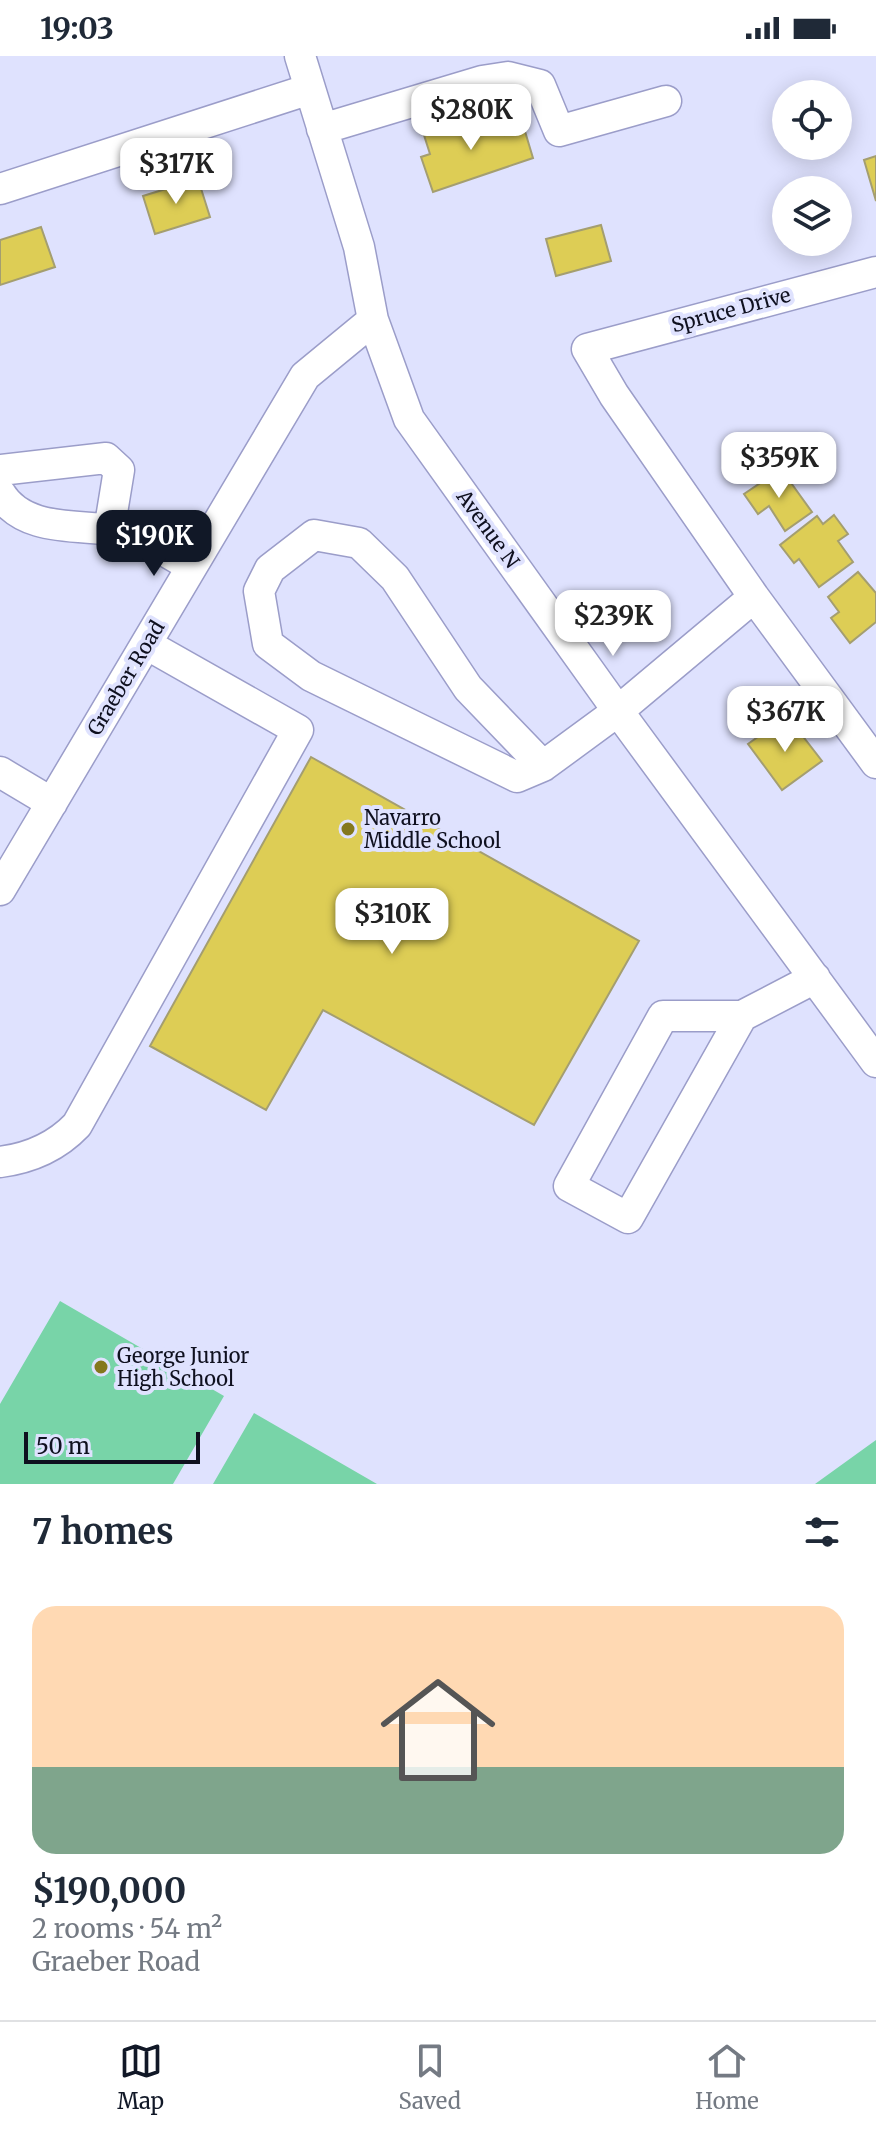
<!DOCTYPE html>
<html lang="en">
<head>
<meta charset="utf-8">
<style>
  :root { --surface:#fff; --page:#f6f6f7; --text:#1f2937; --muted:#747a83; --line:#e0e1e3; --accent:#111827 }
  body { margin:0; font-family:Merriweather,serif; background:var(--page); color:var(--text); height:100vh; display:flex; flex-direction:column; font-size:30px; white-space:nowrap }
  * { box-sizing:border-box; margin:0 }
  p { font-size:26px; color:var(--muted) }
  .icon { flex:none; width:44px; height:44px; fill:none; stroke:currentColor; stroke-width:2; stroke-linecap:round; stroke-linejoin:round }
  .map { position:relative; height:1428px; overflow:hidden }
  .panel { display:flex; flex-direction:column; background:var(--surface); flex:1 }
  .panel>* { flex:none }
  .tools { position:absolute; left:772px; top:24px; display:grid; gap:16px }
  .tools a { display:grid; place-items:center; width:80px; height:80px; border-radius:50%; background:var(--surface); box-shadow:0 4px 20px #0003; font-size:40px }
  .scale { position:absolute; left:24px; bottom:20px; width:176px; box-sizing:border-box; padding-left:8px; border:4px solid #0f101f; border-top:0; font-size:22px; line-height:28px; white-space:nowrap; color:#0f101f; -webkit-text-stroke:6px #dfe2fe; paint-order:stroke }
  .price { position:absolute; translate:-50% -68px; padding:0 18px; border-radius:16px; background:#fff; color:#222; font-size:26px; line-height:52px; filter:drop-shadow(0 2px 4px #0008) }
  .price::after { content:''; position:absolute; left:50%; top:48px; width:24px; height:18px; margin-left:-12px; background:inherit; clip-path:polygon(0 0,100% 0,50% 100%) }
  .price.active { background:var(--accent); color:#fff }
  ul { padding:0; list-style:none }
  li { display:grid; align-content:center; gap:16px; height:424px; padding:0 32px }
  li+li { border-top:2px solid var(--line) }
  li span { display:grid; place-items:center; height:248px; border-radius:24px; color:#555 }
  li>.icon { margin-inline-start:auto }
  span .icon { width:144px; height:144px; fill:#fffc; stroke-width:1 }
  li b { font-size:34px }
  h2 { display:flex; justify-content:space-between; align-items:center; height:96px; padding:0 32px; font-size:34px }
  .status { display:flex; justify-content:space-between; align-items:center; height:56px; padding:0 40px; background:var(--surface); direction:ltr }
  .status svg { height:22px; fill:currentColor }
  .dock { display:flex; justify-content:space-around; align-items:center; height:112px; border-top:2px solid var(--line); background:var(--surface); font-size:22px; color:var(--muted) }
  .dock a { display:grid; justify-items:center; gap:4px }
  .dock .active { color:var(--accent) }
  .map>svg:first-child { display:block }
  .green { fill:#78d4a8 }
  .building { fill:#ddcd55; stroke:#a49e70; stroke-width:2 }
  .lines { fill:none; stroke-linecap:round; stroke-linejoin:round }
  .minor-casing { stroke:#9b9dc9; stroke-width:33 }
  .minor { stroke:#fff; stroke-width:30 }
  .poi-dot { fill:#84781d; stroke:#dfe2fe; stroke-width:3 }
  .labels { text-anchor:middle; stroke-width:8; stroke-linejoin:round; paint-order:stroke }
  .street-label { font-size:20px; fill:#0f101f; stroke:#dfe2fe }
  .poi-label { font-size:20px; fill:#0f101f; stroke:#dfe2fe; text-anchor:start }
</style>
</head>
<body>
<div class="status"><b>19:03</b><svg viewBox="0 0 49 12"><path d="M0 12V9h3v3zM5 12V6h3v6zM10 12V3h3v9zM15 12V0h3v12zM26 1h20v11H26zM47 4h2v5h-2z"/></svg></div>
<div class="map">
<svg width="876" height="1428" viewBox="0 0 876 1428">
  <rect width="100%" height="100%" fill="#dfe2fe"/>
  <path class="green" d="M60,1245L224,1340L173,1428H0V1348Z
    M254,1357L377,1428H213Z
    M876,1384V1428H815Z"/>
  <path class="building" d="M474,63L478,74L501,66L505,79L524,72L533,102L433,136L421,101L430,98L423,76Z
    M876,100V145L864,104Z
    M198,123L210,161L155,178L143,140Z
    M601,169L611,205L556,220L546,183Z
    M41,171L55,211L0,229V184Z
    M781,413L812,456L785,475L769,450L758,458L744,438Z
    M834,459L848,478L838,485L853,506L819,531L799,503L794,507L780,489L817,460L823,468Z
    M858,516L876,537V566L850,587L831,562L839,556L828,541Z
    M784,662L797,681L801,678L822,705L782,734L748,688Z
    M311,701L639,885L534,1069L323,954L266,1054L150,990Z"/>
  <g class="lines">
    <g class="minor-casing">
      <path id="minor" d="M300,0L359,191L373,264L409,363L618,655L876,1006
        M322,73L482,25L508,21L540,29L559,75L666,45
        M0,133L310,33
        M876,216L587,293L614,339L754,541L876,707
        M0,414L106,402L119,414L109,475
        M0,437C25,479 85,467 126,476C146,481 173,501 192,510
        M314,479L359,487L395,522L468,632L543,710L517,721L311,620L268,588L259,535L270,513Z
        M543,710L618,655L754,541
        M0,716L52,747
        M0,834L305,320L373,264
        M742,960L628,1162L569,1130L663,960H742L815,922
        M0,1106C31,1102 56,1091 77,1069L298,674L146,588"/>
    </g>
    <use href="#minor" class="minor"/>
  </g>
  <g class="poi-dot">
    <circle cx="348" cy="773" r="8"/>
    <circle cx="101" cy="1311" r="8"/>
  </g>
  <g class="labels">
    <g class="street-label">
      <text transform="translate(731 254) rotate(-15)" y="7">Spruce Drive</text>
      <text transform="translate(488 473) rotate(54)" y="7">Avenue N</text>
      <text transform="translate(126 622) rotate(-59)" y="7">Graeber Road</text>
    </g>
    <g class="poi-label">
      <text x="364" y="769">Navarro<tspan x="364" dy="23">Middle School</tspan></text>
      <text x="117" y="1307">George Junior<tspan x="117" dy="23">High School</tspan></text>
    </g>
  </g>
</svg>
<div class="tools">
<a><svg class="icon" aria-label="locate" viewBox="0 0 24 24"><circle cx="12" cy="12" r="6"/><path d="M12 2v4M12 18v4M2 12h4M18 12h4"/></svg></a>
<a><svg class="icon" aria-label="layers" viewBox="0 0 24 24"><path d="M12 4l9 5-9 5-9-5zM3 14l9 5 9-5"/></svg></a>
</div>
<div class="scale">50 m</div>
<b class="price" style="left:471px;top:96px">$280K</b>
<b class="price" style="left:176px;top:150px">$317K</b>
<b class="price" style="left:779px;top:444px">$359K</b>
<b class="price active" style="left:154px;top:522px">$190K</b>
<b class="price" style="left:613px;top:602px">$239K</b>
<b class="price" style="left:785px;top:698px">$367K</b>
<b class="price" style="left:392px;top:900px">$310K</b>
</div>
<section class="panel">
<h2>7 homes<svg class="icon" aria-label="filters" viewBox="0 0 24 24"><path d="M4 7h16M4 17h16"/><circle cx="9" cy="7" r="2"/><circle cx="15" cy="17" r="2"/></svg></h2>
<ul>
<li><span style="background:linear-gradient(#ffd9b3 65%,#7fa58c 0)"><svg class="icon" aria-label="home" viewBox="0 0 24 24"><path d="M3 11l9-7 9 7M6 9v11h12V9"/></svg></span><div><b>$190,000</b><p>2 rooms · 54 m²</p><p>Graeber Road</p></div></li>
</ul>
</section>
<nav class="dock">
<a class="active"><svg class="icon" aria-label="map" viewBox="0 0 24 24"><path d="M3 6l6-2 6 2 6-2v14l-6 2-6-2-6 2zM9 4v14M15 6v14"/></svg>Map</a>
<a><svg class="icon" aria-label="saved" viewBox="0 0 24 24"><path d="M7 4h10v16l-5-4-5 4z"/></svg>Saved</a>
<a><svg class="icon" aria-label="home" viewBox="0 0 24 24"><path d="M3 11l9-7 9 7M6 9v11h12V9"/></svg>Home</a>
</nav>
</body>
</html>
